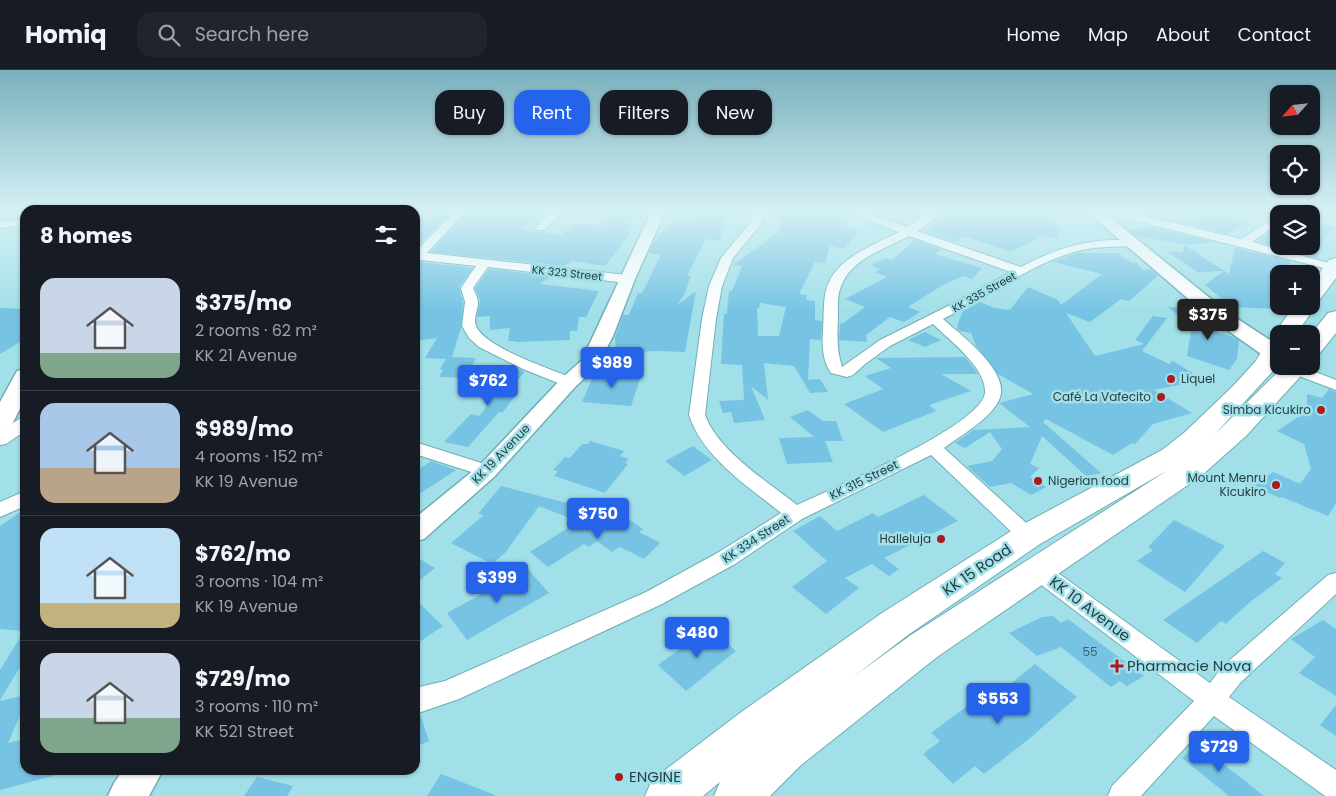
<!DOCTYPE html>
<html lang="en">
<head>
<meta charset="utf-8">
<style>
  :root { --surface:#171b24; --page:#20242c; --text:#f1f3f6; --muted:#9ea1a6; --line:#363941; --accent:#2563eb }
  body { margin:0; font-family:Poppins,sans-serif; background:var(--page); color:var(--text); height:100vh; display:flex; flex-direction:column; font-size:19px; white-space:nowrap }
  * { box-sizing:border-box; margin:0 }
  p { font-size:16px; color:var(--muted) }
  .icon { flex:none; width:28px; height:28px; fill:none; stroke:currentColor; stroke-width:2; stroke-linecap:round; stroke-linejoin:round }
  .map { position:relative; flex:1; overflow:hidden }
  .side { position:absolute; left:20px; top:135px; width:400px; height:570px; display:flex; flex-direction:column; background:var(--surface); border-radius:15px; box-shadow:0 1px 4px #0004 }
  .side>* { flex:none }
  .hud { position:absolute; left:435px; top:20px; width:475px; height:45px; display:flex; gap:10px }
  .needle { width:32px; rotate:243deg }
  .buttons { position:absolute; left:1270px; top:15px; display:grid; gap:10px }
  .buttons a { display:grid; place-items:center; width:50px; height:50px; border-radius:10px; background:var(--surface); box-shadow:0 1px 4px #0004; font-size:25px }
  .price { position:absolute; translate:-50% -42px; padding:0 11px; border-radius:5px; background:var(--accent); color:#fff; font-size:16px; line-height:32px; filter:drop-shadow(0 1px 2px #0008) }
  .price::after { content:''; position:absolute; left:50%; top:30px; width:15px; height:11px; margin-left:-8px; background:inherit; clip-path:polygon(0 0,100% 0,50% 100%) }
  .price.selected { background:#222; color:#fff }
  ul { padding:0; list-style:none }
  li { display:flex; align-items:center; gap:15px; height:125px; padding:0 20px }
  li+li { border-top:1px solid var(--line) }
  li span { display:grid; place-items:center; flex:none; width:140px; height:100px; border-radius:15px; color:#555 }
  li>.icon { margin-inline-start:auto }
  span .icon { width:60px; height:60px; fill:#fffc; stroke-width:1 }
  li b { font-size:21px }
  h2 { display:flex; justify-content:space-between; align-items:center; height:60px; padding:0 20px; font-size:21px }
  .chip { padding:0 18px; border-radius:15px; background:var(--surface); box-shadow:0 1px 4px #0004; font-size:18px; line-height:45px }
  .chip.selected { background:var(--accent); color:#fff }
  header { display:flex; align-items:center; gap:30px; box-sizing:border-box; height:70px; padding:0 25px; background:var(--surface); border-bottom:1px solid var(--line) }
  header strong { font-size:24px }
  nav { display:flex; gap:28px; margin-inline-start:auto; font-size:18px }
  .search { width:350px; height:45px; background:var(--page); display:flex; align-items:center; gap:12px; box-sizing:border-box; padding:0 18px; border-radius:15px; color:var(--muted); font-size:19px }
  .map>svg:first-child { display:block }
  .building { fill:#76c3e4; fill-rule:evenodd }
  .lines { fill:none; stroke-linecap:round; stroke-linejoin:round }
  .minor-casing { stroke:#70adb5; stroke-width:2 }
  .tertiary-casing { stroke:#70adb5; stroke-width:3 }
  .secondary-casing { stroke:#70adb5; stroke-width:3 }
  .trunk-casing { stroke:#70adb5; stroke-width:2 }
  .minor { fill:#fff; fill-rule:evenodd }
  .tertiary { fill:#fff; fill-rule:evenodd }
  .secondary { fill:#fff; fill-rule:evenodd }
  .trunk { fill:#fff; fill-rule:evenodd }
  .poi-dot { fill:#ac1a1d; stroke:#a1e0e8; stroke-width:2 }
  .labels { text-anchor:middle; stroke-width:5; stroke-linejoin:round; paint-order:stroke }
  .far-street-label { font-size:11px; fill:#263f43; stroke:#a1e0e8 }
  .poi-label { font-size:12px; fill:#263f43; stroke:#a1e0e8; text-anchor:end }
  .street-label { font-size:12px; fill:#263f43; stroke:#a1e0e8 }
  .near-number-label { font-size:12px; fill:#3a606b }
  .near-street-label { font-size:15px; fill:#263f43; stroke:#a1e0e8 }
  .near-poi-label { font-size:15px; fill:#263f43; stroke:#a1e0e8; text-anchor:start }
</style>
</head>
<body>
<header>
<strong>Homiq</strong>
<div class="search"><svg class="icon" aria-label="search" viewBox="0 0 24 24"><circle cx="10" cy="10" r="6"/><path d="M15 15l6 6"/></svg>Search here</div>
<nav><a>Home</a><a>Map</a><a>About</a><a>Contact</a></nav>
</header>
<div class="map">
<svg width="1336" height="726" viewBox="0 0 1336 726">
  <rect width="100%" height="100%" fill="#a1e0e8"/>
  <path class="building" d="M445,140H453L415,179V156Z
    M469,140H546L533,152L520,159L561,165L575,153L603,156L612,144L633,146L628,152L632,153L626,160L632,161L605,196L572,191L564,196L431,182Z
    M694,140L728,144L719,171L706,169L687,206H691L684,225L676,236L696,221L685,282L658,281L616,283L615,267L623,245H629L638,223H642L661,185L649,183L652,176L660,163L676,150L690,152Z
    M783,140H840L850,145L845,156L858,161L844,179L830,176L825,193L815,192L799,224L807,225L806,230L815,231V250L822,251L821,270L810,269L808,310L820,309L828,322L810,323L794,296L764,293L768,330L751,316L765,350L734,353L731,342L723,343L719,331L744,330L742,295L721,294L724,244H727L729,221H732L742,196L733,195L779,162ZM760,233L786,237L779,266H758L757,238H759Z
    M957,140H1053L1059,168L1043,166L1011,182L964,166L954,172L924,161L946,146L952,147V143Z
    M1211,140H1246L1229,148L1246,153L1228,164L1183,153L1202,151L1192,149Z
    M1311,152L1335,157L1324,167L1317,188L1311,186Z
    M1153,157L1213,172L1189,175L1136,166L1129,160Z
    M1273,160L1279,161V176H1291V181L1259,172L1261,168Z
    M915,170L942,180L934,184L982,198L972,209L963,206L943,215L908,237L920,242L904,252L890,247L866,265L867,272L839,270L840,253L842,254L865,237L845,229L887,207L875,202L880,199L870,195L886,188L892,190Z
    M1184,175L1229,204L1235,178L1290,191L1289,204H1279V239L1232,237L1205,215L1224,201L1198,202L1168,182H1183Z
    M1076,183H1118L1132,193H1137L1143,200L1151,199L1158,206L1129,231L1121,229L1090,252L1066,243L1095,286L1144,274L1135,270L1153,246L1167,248L1142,281L1169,294L1173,291L1204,310L1154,320L1192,343L1153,354L1135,374L1132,373L1113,385L1046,349L1043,352L1101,403L1086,406L1042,366L1030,394L1039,398L1030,407L1046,417L1031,425L1011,413L990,417L967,396L992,391L1002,379L990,362L965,378L955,373L973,360L1030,357L999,333L1033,324L998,304L976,276L971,263L960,261L957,259L958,253L963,241L980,232L994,238L1010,240L1028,217L1058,230L1061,235L1102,204L1053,192Z
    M421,192L473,198L459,217L463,232L461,258L452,287L476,288L466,308L439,307L443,300L440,299L446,289L425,288L437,268L415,271V195Z
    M489,199L551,206L540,214L599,221L586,247H579L577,261H570V270L515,272V271H508L510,258L490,260V246L477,247L480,231L475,218Z
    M1168,237H1187L1219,263L1234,267L1239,270L1237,289L1229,300L1187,286L1192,255L1188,254Z
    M0,238L25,239V269L0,284Z
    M925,262L941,270L925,277L908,270Z
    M965,287L978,304H941L971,321L929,335L936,341L883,362L844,334L883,319L865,306L891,298L876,288Z
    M513,296L525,302L507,321L518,322L502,343L499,342L468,377L444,372L471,344L479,346L497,324L480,321L504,297L513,299Z
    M595,302L641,306L631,336L582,332Z
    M1329,319L1336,322V433L1328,446L1282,427L1280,428L1255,416L1273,402L1300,414L1311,399L1304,374L1277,361L1307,341V324L1322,328Z
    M808,340L823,351H836L843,371H825L833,392L787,394L779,368L814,367L790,347Z
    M590,371L624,381L620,386L629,389L625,393L628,394L605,423L554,406L558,401L553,400L565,387L570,388L582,374H588Z
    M693,376L712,390L684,406L665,391Z
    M431,391L456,400L415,427V402Z
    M501,416L578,436L567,447L539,436L505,483L492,494L451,473L484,445L478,444Z
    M924,425L958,451L884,488L899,499L889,506L872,494L845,508L859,518L826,544L792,517L827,491L793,461L820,446L837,461L873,443L878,447Z
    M25,439V589L0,630V600L24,561L0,559V456Z
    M619,443L643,459L639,462L660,473L644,489L620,477L612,482L597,471L589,477L584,474L548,497L530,482L574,454L584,461L608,444L618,446Z
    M1174,450L1225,476L1185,522L1137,491L1153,480L1148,477Z
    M1263,481L1285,493L1275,504L1282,508L1250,532L1226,554L1221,551L1197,573L1163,550Z
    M415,486L435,498L415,514Z
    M528,499L549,523L467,570L447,543Z
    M415,529L443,556L415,575Z
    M1053,546L1061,553L1068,549L1144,606L1127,616L1120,611L1111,617L1061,577L1037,586L1009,563L1042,547Z
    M1323,550L1336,559V626L1299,603L1315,587L1291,569Z
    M709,557L736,581L686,621L658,595Z
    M1035,594L1077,627L1029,669L984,704L975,696L953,714L923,684L940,671L931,663L967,636L975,643Z
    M25,625V634L8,673L25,669V700H59L60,704L0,720V631Z
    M1336,635V666L1320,655Z
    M415,644H420L429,671L415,677Z
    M1198,674L1264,726H1229L1182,688Z
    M441,704L495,725V726H427Z
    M257,707L293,716L287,726H244Z"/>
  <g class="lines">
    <g class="minor-casing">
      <path id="minor" d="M0,140H7L0,145Z
        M456,140H467L427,183L627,205L633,209L627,213L488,197L473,218C475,223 478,228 478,233C478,240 473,248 476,256C485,278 553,300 575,309L577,312L575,315H563L523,299L479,277L469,268L462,256L465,232L461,218L476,196L421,190L415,193V182Z
        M553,140H564L545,160H537L535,158Z
        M757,140H767L758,158L733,188L722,216L716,249L705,345C719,382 767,411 797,435C829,420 981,356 985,323C987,298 949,270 933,254L890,276L865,294L853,305L847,307L831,303C822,291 822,273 823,259C824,246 823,232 826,220C835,188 872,176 899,162L842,140H857L907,157L931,140H941L933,150L917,161L1021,197C1051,181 1079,171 1113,170C1120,170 1129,169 1136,171L1138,173L1136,175L1132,176C1113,177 1093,176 1074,182C1029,195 986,228 943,249C961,265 1004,297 1001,323C999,344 960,366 944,378L1035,461L1038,466L1035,471L1028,473L1021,471L931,385L802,449L735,494L662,534L459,629L421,642H415V618L445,611L646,522L719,482L781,443C748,416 703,388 689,345L702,249L709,216L721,188L749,154ZM909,166L1011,202L950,235L880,270L842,297C837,282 837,266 838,250C838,240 837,228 840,219C849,189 885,179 909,166Z
        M1100,140H1119L1241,169L1279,145V153L1252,172L1336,195V201L1101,142Z
        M25,149V155L0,158V152Z
        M1300,296L1336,310V320L1291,303L1288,300L1291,297Z
        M25,348V361L6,374L0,375V362L19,349Z
        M415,372L494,397L496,401L494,405L487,407L415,384Z
        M25,421V436L0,447V432Z
        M1039,493L1047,495L1210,613L1223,596L1328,505L1336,503V524L1241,612L1229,627L1336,700V726H1325L1214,646L1141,726H1108L1112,716L1194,631L1031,507L1028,501L1031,495Z"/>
    </g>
    <g class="tertiary-casing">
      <path id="tertiary" d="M652,140H666L635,209L613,266L597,297L576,316L495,406L424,469L415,471V448L479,396L562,308L582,290Z
        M123,700H163L149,726H108L114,713Z"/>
    </g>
    <g class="secondary-casing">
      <path id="secondary" d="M1085,140H1101L1227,242L1279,276V292L1271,291L1213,250Z
        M25,299V329L9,360L0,362V332L17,301Z"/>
    </g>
    <g class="trunk-casing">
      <path id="trunk" d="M1336,188V208L1318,232L1314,234L1316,236L1296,264H1279V292L1273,301L1214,365L1284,296H1310L1246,366L1201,406L937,587L800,696L770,726H714L720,712L703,726H645L652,710L740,643L882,543L1016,458L1162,380L1185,362L1233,316L1255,292L1271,267L1275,266L1274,264L1294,236H1311V214L1329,190ZM1168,400L911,565L853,607L908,565L1040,474Z
        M1336,241V263L1319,284L1311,286V264L1328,243Z"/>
    </g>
    <use href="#minor" class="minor"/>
    <use href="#tertiary" class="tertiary"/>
    <use href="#secondary" class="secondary"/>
    <use href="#trunk" class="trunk"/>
  </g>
  <linearGradient id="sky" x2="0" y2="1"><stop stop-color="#79b0bc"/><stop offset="0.58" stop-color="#d5f1f5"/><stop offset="1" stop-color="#d5f1f5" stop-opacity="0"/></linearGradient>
  <rect width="1336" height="242" fill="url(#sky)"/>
  <g class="poi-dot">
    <circle cx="1171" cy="309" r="5"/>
    <circle cx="1161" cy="327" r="5"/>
    <circle cx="1321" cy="340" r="5"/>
    <circle cx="1038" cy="411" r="5"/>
    <circle cx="1276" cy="415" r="5"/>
    <circle cx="941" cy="469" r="5"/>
    <path d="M1114.5 588.5h5v5h5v5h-5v5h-5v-5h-5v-5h5z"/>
    <circle cx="619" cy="707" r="5"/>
  </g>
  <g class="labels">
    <g class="far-street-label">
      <text transform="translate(567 203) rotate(6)" y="4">KK 323 Street</text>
      <text transform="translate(984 222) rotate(-29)" y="4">KK 335 Street</text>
    </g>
    <g class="poi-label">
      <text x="1181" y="313" text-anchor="start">Liquel</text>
      <text x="1151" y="331">Café La Vafecito</text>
      <text x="1311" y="344">Simba Kicukiro</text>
      <text x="1266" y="412">Mount Menru<tspan x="1266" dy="14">Kicukiro</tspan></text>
      <text x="1048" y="415" text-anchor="start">Nigerian food</text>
      <text x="931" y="473">Halleluja</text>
    </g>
    <g class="street-label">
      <text transform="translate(501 384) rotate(-46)" y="4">KK 19 Avenue</text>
      <text transform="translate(864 410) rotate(-26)" y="4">KK 315 Street</text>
      <text transform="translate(756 469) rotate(-33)" y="4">KK 334 Street</text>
    </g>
    <g class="near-number-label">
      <text x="1090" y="586">55</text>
    </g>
    <g class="near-street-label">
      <text transform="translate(977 500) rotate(-34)" y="5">KK 15 Road</text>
      <text transform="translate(1090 539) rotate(37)" y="5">KK 10 Avenue</text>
    </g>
    <g class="near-poi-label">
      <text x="1127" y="601">Pharmacie Nova</text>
      <text x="629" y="712">ENGINE</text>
    </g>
  </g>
</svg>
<div class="buttons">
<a><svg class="needle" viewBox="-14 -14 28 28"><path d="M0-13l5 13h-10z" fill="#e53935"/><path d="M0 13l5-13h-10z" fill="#9ea1a6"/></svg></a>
<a><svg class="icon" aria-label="locate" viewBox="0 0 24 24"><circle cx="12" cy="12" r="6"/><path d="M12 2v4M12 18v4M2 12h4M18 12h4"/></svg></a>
<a><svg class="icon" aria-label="layers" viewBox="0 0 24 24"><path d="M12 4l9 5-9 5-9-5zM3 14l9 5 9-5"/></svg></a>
<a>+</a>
<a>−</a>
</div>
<b class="price selected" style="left:1208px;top:271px">$375</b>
<b class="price" style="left:612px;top:319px">$989</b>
<b class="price" style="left:488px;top:337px">$762</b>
<b class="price" style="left:598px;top:470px">$750</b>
<b class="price" style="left:497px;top:534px">$399</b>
<b class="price" style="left:697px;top:589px">$480</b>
<b class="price" style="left:998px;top:655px">$553</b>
<b class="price" style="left:1219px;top:703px">$729</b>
<div class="hud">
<a class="chip">Buy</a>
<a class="chip selected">Rent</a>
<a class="chip">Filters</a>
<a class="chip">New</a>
</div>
<section class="side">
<h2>8 homes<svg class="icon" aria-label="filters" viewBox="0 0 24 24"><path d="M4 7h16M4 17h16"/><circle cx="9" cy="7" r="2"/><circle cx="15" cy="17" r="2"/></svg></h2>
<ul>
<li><span style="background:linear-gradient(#c9d6e8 75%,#7fa58c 0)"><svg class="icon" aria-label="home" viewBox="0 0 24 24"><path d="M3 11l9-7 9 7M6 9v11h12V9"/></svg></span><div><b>$375/mo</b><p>2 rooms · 62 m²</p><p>KK 21 Avenue</p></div></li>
<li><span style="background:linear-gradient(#a9c7e8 65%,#b9a48a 0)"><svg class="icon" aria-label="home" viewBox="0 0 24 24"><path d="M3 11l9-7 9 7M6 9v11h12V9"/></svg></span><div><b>$989/mo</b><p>4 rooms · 152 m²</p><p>KK 19 Avenue</p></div></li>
<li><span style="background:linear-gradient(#bfe0f5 75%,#c2b280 0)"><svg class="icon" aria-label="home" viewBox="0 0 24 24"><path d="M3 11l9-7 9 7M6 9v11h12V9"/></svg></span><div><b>$762/mo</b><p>3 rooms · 104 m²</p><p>KK 19 Avenue</p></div></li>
<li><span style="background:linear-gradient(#c9d6e8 65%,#7fa58c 0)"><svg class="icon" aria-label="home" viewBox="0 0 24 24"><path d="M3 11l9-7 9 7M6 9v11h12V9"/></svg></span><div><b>$729/mo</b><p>3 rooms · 110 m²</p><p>KK 521 Street</p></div></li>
</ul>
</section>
</div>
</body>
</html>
